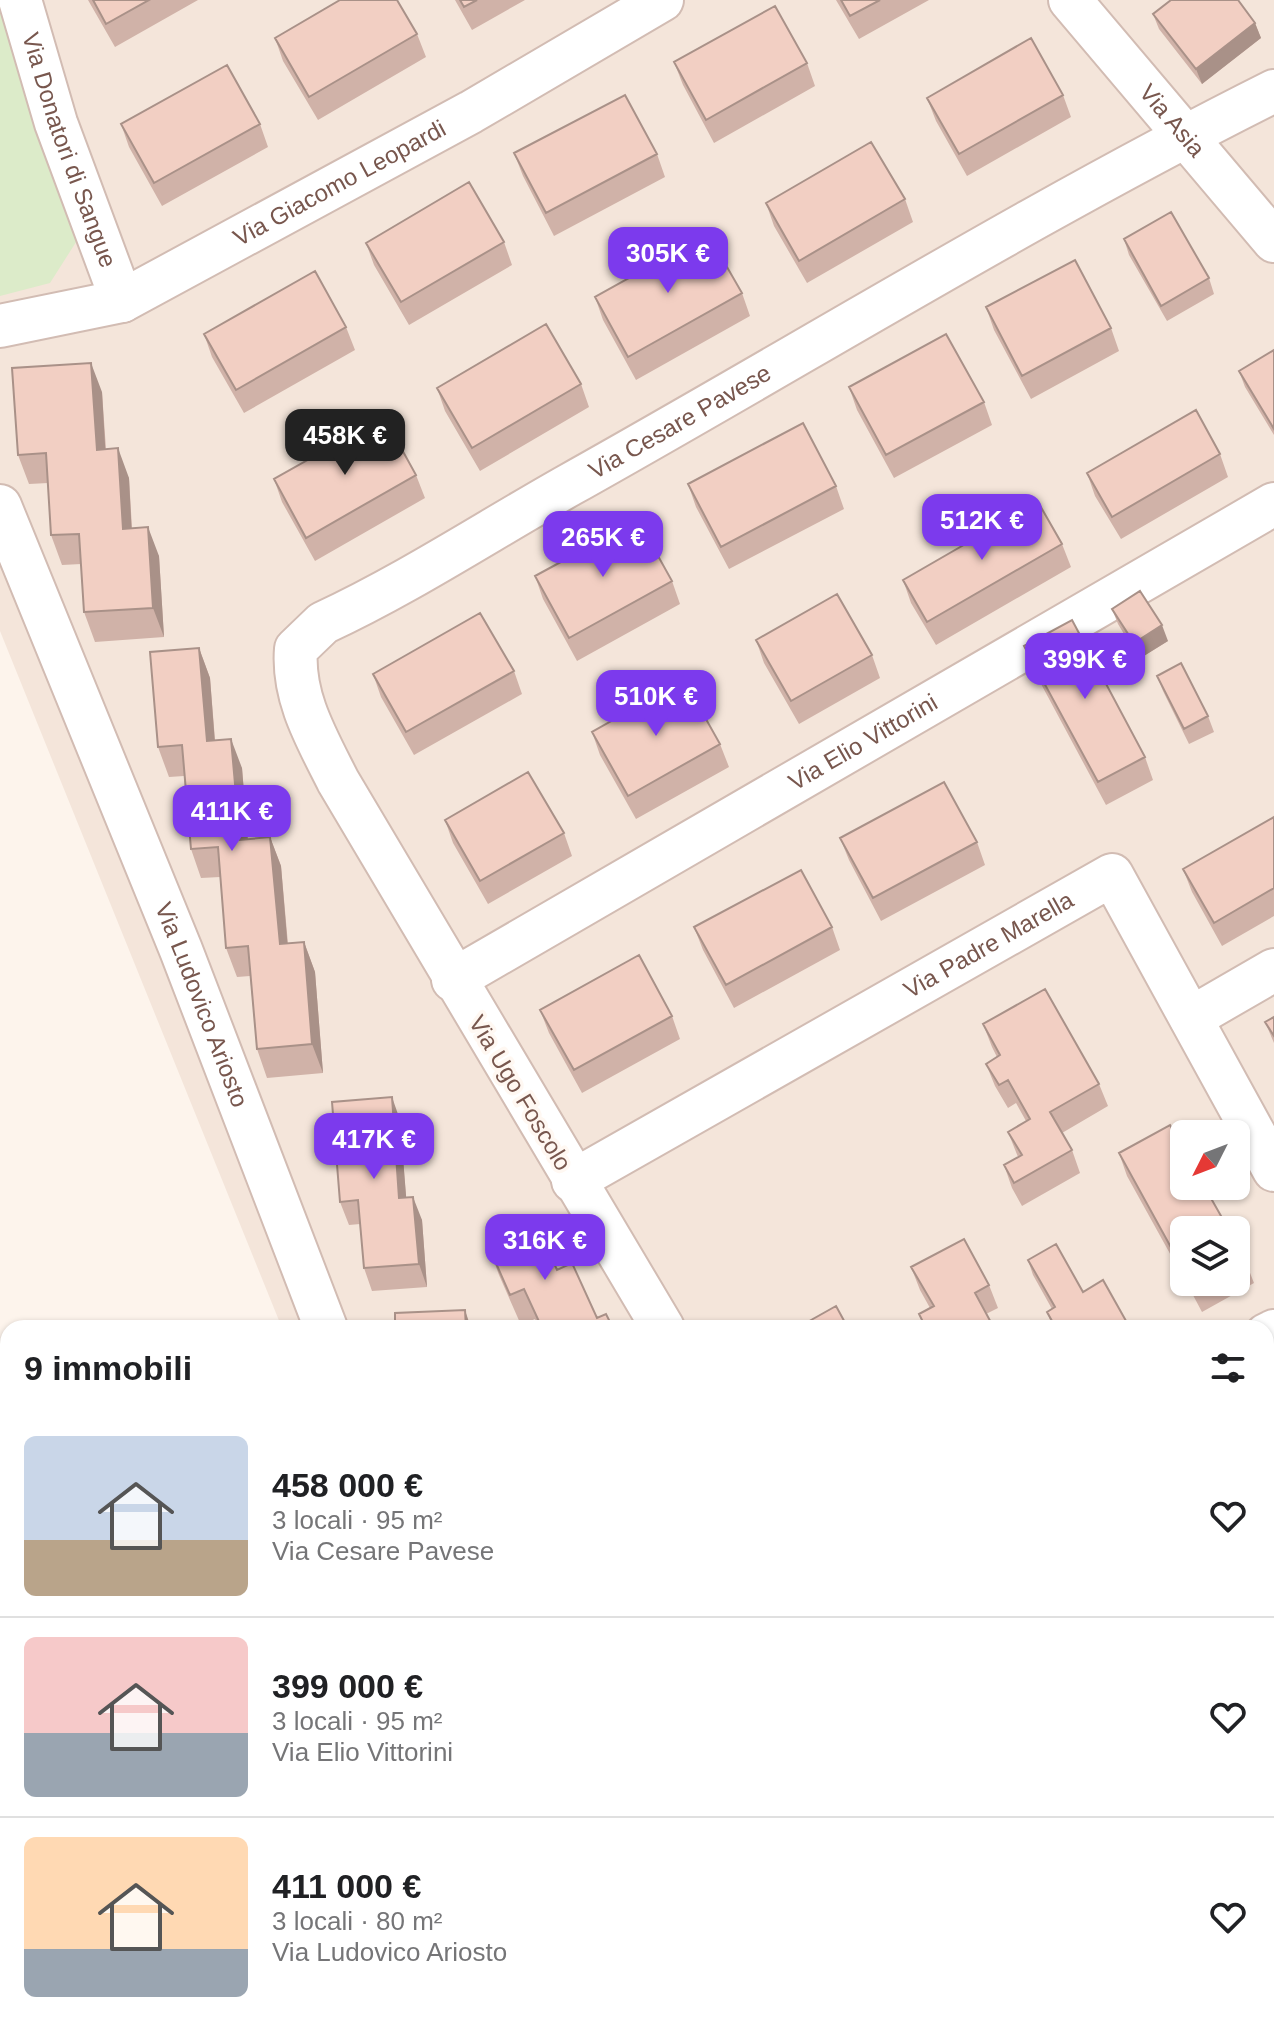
<!DOCTYPE html>
<html lang="it">
<head>
<meta charset="utf-8">
<style>
  :root { --surface:#fff; --page:#f2f2f2; --text:#202124; --muted:#757577; --line:#e0e0e0; --accent:#7c3aed }
  body { margin:0; font-family:Arial,sans-serif; background:var(--page); color:var(--text); height:100vh; display:flex; flex-direction:column; font-size:30px; white-space:nowrap }
  * { box-sizing:border-box; margin:0 }
  p { font-size:26px; color:var(--muted) }
  .icon { flex:none; width:44px; height:44px; fill:none; stroke:currentColor; stroke-width:2; stroke-linecap:round; stroke-linejoin:round }
  .map { position:relative; flex:1; overflow:hidden }
  .sheet { position:absolute; left:0px; top:1320px; width:1274px; height:714px; display:flex; flex-direction:column; background:var(--surface); border-radius:24px 24px 0 0; box-shadow:0 2px 6px #0004 }
  .sheet>* { flex:none }
  .needle { width:52px; rotate:228deg }
  .fabs { position:absolute; left:1170px; top:1120px; display:grid; gap:16px }
  .fabs a { display:grid; place-items:center; width:80px; height:80px; border-radius:12px; background:var(--surface); box-shadow:0 2px 6px #0004; font-size:40px }
  .price { position:absolute; translate:-50% -68px; padding:0 18px; border-radius:16px; background:var(--accent); color:#fff; font-size:26px; line-height:52px; filter:drop-shadow(0 2px 4px #0008) }
  .price::after { content:''; position:absolute; left:50%; top:48px; width:24px; height:18px; margin-left:-12px; background:inherit; clip-path:polygon(0 0,100% 0,50% 100%) }
  .price.selected { background:#222; color:#fff }
  ul { padding:0; list-style:none }
  li { display:flex; align-items:center; gap:24px; height:200px; padding:0 24px }
  li+li { border-top:2px solid var(--line) }
  li span { display:grid; place-items:center; flex:none; width:224px; height:160px; border-radius:12px; color:#555 }
  li>.icon { margin-inline-start:auto }
  span .icon { width:96px; height:96px; fill:#fffc; stroke-width:1 }
  li b { font-size:34px }
  h2 { display:flex; justify-content:space-between; align-items:center; height:96px; padding:0 24px; font-size:34px }
  .map>svg:first-child { display:block }
  .residential { fill:#f4e5da; fill-rule:evenodd }
  .green { fill:#dcebc9 }
  .lines { fill:none; stroke-linecap:round; stroke-linejoin:round }
  .minor-casing { stroke:#d2bcb3; stroke-width:46 }
  .path { stroke:#d8b2a6; stroke-width:5; stroke-dasharray:2 6; stroke-linecap:butt }
  .minor { stroke:#fff; stroke-width:42 }
  .wall { fill:#d0b2a8 }
  .shaded-wall { fill:#a99188 }
  .building { fill:#f2cfc3; stroke:#a99188; stroke-width:2 }
  .labels { text-anchor:middle; stroke-width:7; stroke-linejoin:round; paint-order:stroke }
  .street-label { font-size:24px; fill:#78574e; stroke:#fff8f2 }
</style>
</head>
<body>
<div class="map">
<svg width="1274" height="2033" viewBox="0 0 1274 2033">
  <rect width="100%" height="100%" fill="#fdf4ec"/>
  <path class="residential" d="M0,0H1274V1896L1266,1898V1328H282L0,631ZM1184,1134H1236V1186H1184ZM1184,1230H1236V1282H1184Z
    M8,1507V1813L0,1814V1511Z"/>
  <path class="green" d="M0,5L78,239L50,283L0,296Z
    M8,1815V2026H1266V1898L1274,1896V2033H0V1816Z"/>
  <g class="lines">
    <g class="minor-casing">
      <g id="minor">
        <path id="s1" d="M20,0L56,123L122,301"/>
        <path id="s2" d="M1070,0L1274,241"/>
        <path id="s3" d="M0,326L122,301L471,112L662,0"/>
        <path id="s4" d="M0,506L181,950L326,1328"/>
        <path id="s5" d="M453,980L1274,504"/>
        <path d="M1191,1018L1274,970"/>
        <path id="s6" d="M573,1181L1112,875L1274,1170"/>
        <path id="s7" d="M663,1328L338,781C317,739 292,697 296,649L323,623C409,583 489,530 571,484C805,353 1034,211 1274,91"/>
        <path d="M1266,1335L1274,1331"/>
        <path d="M0,1507L8,1503"/>
        <path d="M1266,1726L1274,1722"/>
      </g>
    </g>
    <path class="path" d="M970,2026L981,2033
      M1154,2026L1155,2033"/>
    <use href="#minor" class="minor"/>
  </g>
  <path class="wall" d="M88,0H198L115,47Z
    M455,0H525L472,30Z
    M836,0H929L859,39Z
    M1153,14L1255,23L1261,38L1202,84L1159,29Z
    M417,34L426,57L318,120L283,61L275,38Z
    M674,62L807,63L815,86L714,143L683,85Z
    M1063,95L1071,117L967,176L936,121L927,98Z
    M121,124H260L268,147L162,206L129,147Z
    M514,153L657,154L665,177L554,236L523,176Z
    M905,199L913,222L807,283L774,226L766,203Z
    M1124,239L1209,278L1214,294L1167,321L1129,255Z
    M504,242L512,265L409,325L374,265L366,243Z
    M742,293L750,316L636,380L603,320L595,297Z
    M986,307L1111,328L1119,351L1031,399L994,330Z
    M346,327L355,350L244,413L212,357L204,334Z
    M1274,350V435L1245,387L1239,371Z
    M581,384L589,407L480,471L445,411L437,388Z
    M849,387L984,402L992,425L894,478L857,410Z
    M102,392L106,449L129,478L132,528L159,556L164,637L95,642L84,612L81,564L62,565L51,535L48,483L29,484L18,455Z
    M1220,454L1228,477L1121,539L1095,496L1087,473Z
    M416,475L425,498L315,561L282,502L274,479Z
    M688,484L836,486L844,509L729,569L696,507Z
    M1062,544L1071,567L936,645L911,603L903,580Z
    M535,576L672,581L680,604L577,661L543,599Z
    M1112,609L1168,641L1139,659L1118,624Z
    M756,640L872,655L880,678L799,724L764,663Z
    M1024,646L1145,757L1153,780L1106,805L1033,669Z
    M199,648L210,678L215,740L242,768L248,839L270,837L281,866L288,944L304,942L315,972L323,1073L267,1078L257,1049L250,976L237,977L226,948L220,877L201,878L191,849L184,776L169,777L158,747Z
    M514,671L522,694L414,755L381,697L373,674Z
    M1157,676L1208,716L1214,732L1189,744L1163,691Z
    M592,732L720,744L729,767L636,819L600,755Z
    M1274,817V916L1222,946L1192,892L1183,869Z
    M445,820L564,833L572,856L488,904L453,843Z
    M840,838L977,842L985,865L881,921L849,860Z
    M694,927H832L840,950L734,1008L703,950Z
    M540,1010L672,1016L680,1039L582,1093L549,1033Z
    M1274,1017V1043L1265,1022Z
    M983,1024L1099,1084L1108,1106L1062,1133L1072,1150L1080,1173L1022,1206L1012,1188L1004,1165L1018,1157L1008,1132L1026,1121L1016,1103L1008,1108L995,1086L986,1064L997,1057L992,1047Z
    M400,1120L406,1197L422,1220L427,1287L372,1291L364,1268L360,1224L349,1225L340,1202Z
    M1119,1153L1184,1230V1279L1127,1176Z
    M1236,1243L1245,1260L1254,1283L1202,1312L1186,1282H1236Z
    M488,1245L557,1270L597,1318L613,1328H539L535,1319L521,1325L499,1275Z
    M1028,1260L1083,1292L1130,1328H1053L1047,1312L1052,1309L1033,1275Z
    M911,1267L989,1285L998,1308L986,1314L994,1328H924L919,1314L930,1308L920,1290Z
    M1274,1382V1472L1266,1477V1386Z
    M1274,1559V1643L1266,1628V1563Z
    M1274,1875V1913H1271L1266,1903V1880Z"/>
  <path class="shaded-wall" d="M1255,23L1261,38L1202,84L1196,69Z
    M91,363L102,392L107,479L97,450Z
    M118,448L129,478L133,558L123,529Z
    M148,527L159,556L164,637L153,608Z
    M1162,625L1168,641L1139,659L1134,643Z
    M199,648L210,678L217,770L207,741Z
    M231,739L242,768L250,869L240,840Z
    M270,837L281,866L290,974L280,944Z
    M304,942L315,972L323,1073L312,1044Z
    M392,1097L400,1120L408,1220L399,1198Z
    M413,1197L422,1220L427,1287L419,1264Z
    M465,1310L471,1328H466Z"/>
  <path class="building" d="M93,0H149L106,24Z
    M340,0H397L417,34L309,97L275,38Z
    M460,0H477L464,7Z
    M841,0H880L850,16Z
    M1171,0H1238L1255,23L1196,69L1153,14Z
    M775,6L807,63L706,120L674,62Z
    M1031,38L1063,95L959,154L927,98Z
    M227,65L260,124L154,183L121,124Z
    M625,95L657,154L546,213L514,153Z
    M871,142L905,199L799,261L766,203Z
    M469,182L504,242L401,302L366,243Z
    M1171,212L1209,278L1161,306L1124,239Z
    M708,234L742,293L628,357L595,297Z
    M1075,260L1111,328L1022,376L986,307Z
    M315,271L346,327L236,390L204,334Z
    M546,324L581,384L472,448L437,388Z
    M946,334L984,402L886,455L849,387Z
    M1274,350V429L1239,371Z
    M91,363L97,450L118,448L123,529L148,527L153,608L84,612L79,534L51,535L46,453L18,455L12,368Z
    M1196,410L1220,454L1112,517L1087,473Z
    M384,417L416,475L306,538L274,479Z
    M803,423L836,486L721,547L688,484Z
    M1038,502L1062,544L927,622L903,580Z
    M638,520L672,581L569,638L535,576Z
    M1140,591L1162,625L1134,643L1112,609Z
    M837,594L872,655L791,701L756,640Z
    M480,613L514,671L406,732L373,674Z
    M1072,620L1145,757L1098,782L1024,646Z
    M199,648L207,741L231,739L240,840L270,837L280,944L304,942L312,1044L257,1049L248,946L226,948L218,847L191,849L182,745L158,747L150,652Z
    M1181,663L1208,716L1184,729L1157,676Z
    M684,680L720,744L628,796L592,732Z
    M528,772L564,833L480,881L445,820Z
    M944,782L977,842L873,898L840,838Z
    M1274,817V888L1214,923L1183,869Z
    M801,870L832,927L726,985L694,927Z
    M639,955L672,1016L574,1070L540,1010Z
    M1045,989L1099,1084L1050,1112L1072,1150L1014,1183L1004,1165L1022,1155L1008,1132L1030,1119L1008,1080L999,1085L986,1064L1000,1055L983,1024Z
    M1274,1017V1036L1265,1022Z
    M392,1097L399,1198L413,1197L419,1264L364,1268L358,1200L340,1202L332,1102Z
    M1170,1125L1184,1150V1186H1204L1229,1230H1184V1271L1119,1153Z
    M536,1223L557,1270L572,1263L597,1318L606,1314L613,1328H542L524,1289L510,1295L488,1245Z
    M964,1239L989,1285L975,1293L994,1328H926L919,1314L934,1306L911,1267Z
    M1236,1243L1245,1260L1236,1265Z
    M1056,1244L1083,1292L1103,1280L1130,1328H1056L1047,1312L1055,1307L1028,1260Z
    M1190,1282H1206L1194,1289Z
    M836,1306L848,1328H797Z
    M465,1310L466,1328H395V1313Z
    M1274,1382V1445L1266,1449V1386Z
    M1274,1559V1634H1273L1266,1621V1563Z
    M1274,1875V1904L1268,1905L1266,1901V1880Z
    M1183,2026H1222L1224,2033H1185Z"/>
  <g class="labels">
    <g class="street-label">
      <text dy="8" stroke="none"><textPath href="#s2" startOffset="158">Via Asia</textPath></text>
      <text dy="8" stroke="none"><textPath href="#s1" startOffset="158">Via Donatori di Sangue</textPath></text>
      <text dy="8" stroke="none"><textPath href="#s3" startOffset="372">Via Giacomo Leopardi</textPath></text>
      <text dy="8" stroke="none"><textPath href="#s7" startOffset="1224">Via Cesare Pavese</textPath></text>
      <text dy="8" stroke="none"><textPath href="#s5" startOffset="474">Via Elio Vittorini</textPath></text>
      <text dy="8" stroke="none"><textPath href="#s6" startOffset="478">Via Padre Marella</textPath></text>
      <text dy="8" stroke="none"><textPath href="#s4" startOffset="538">Via Ludovico Ariosto</textPath></text>
      <text transform="translate(520 1093) rotate(59)" y="8">Via Ugo Foscolo</text>
    </g>
  </g>
</svg>
<div class="fabs">
<a><svg class="needle" viewBox="-14 -14 28 28"><path d="M0-13l5 13h-10z" fill="#e53935"/><path d="M0 13l5-13h-10z" fill="#757577"/></svg></a>
<a><svg class="icon" aria-label="layers" viewBox="0 0 24 24"><path d="M12 4l9 5-9 5-9-5zM3 14l9 5 9-5"/></svg></a>
</div>
<b class="price" style="left:668px;top:295px">305K €</b>
<b class="price selected" style="left:345px;top:477px">458K €</b>
<b class="price" style="left:982px;top:562px">512K €</b>
<b class="price" style="left:603px;top:579px">265K €</b>
<b class="price" style="left:1085px;top:701px">399K €</b>
<b class="price" style="left:656px;top:738px">510K €</b>
<b class="price" style="left:232px;top:853px">411K €</b>
<b class="price" style="left:374px;top:1181px">417K €</b>
<b class="price" style="left:545px;top:1282px">316K €</b>
<section class="sheet">
<h2>9 immobili<svg class="icon" aria-label="filters" viewBox="0 0 24 24"><path d="M4 7h16M4 17h16"/><circle cx="9" cy="7" r="2"/><circle cx="15" cy="17" r="2"/></svg></h2>
<ul>
<li><span style="background:linear-gradient(#c9d6e8 65%,#b9a48a 0)"><svg class="icon" aria-label="home" viewBox="0 0 24 24"><path d="M3 11l9-7 9 7M6 9v11h12V9"/></svg></span><div><b>458 000 €</b><p>3 locali · 95 m²</p><p>Via Cesare Pavese</p></div><svg class="icon" aria-label="heart" viewBox="0 0 24 24"><path d="M12 20l-8-8c-3-5 5-10 8-4 3-6 11-1 8 4z"/></svg></li>
<li><span style="background:linear-gradient(#f6c9c9 60%,#9aa5b1 0)"><svg class="icon" aria-label="home" viewBox="0 0 24 24"><path d="M3 11l9-7 9 7M6 9v11h12V9"/></svg></span><div><b>399 000 €</b><p>3 locali · 95 m²</p><p>Via Elio Vittorini</p></div><svg class="icon" aria-label="heart" viewBox="0 0 24 24"><path d="M12 20l-8-8c-3-5 5-10 8-4 3-6 11-1 8 4z"/></svg></li>
<li><span style="background:linear-gradient(#ffd9b3 70%,#9aa5b1 0)"><svg class="icon" aria-label="home" viewBox="0 0 24 24"><path d="M3 11l9-7 9 7M6 9v11h12V9"/></svg></span><div><b>411 000 €</b><p>3 locali · 80 m²</p><p>Via Ludovico Ariosto</p></div><svg class="icon" aria-label="heart" viewBox="0 0 24 24"><path d="M12 20l-8-8c-3-5 5-10 8-4 3-6 11-1 8 4z"/></svg></li>
</ul>
</section>
</div>
</body>
</html>
